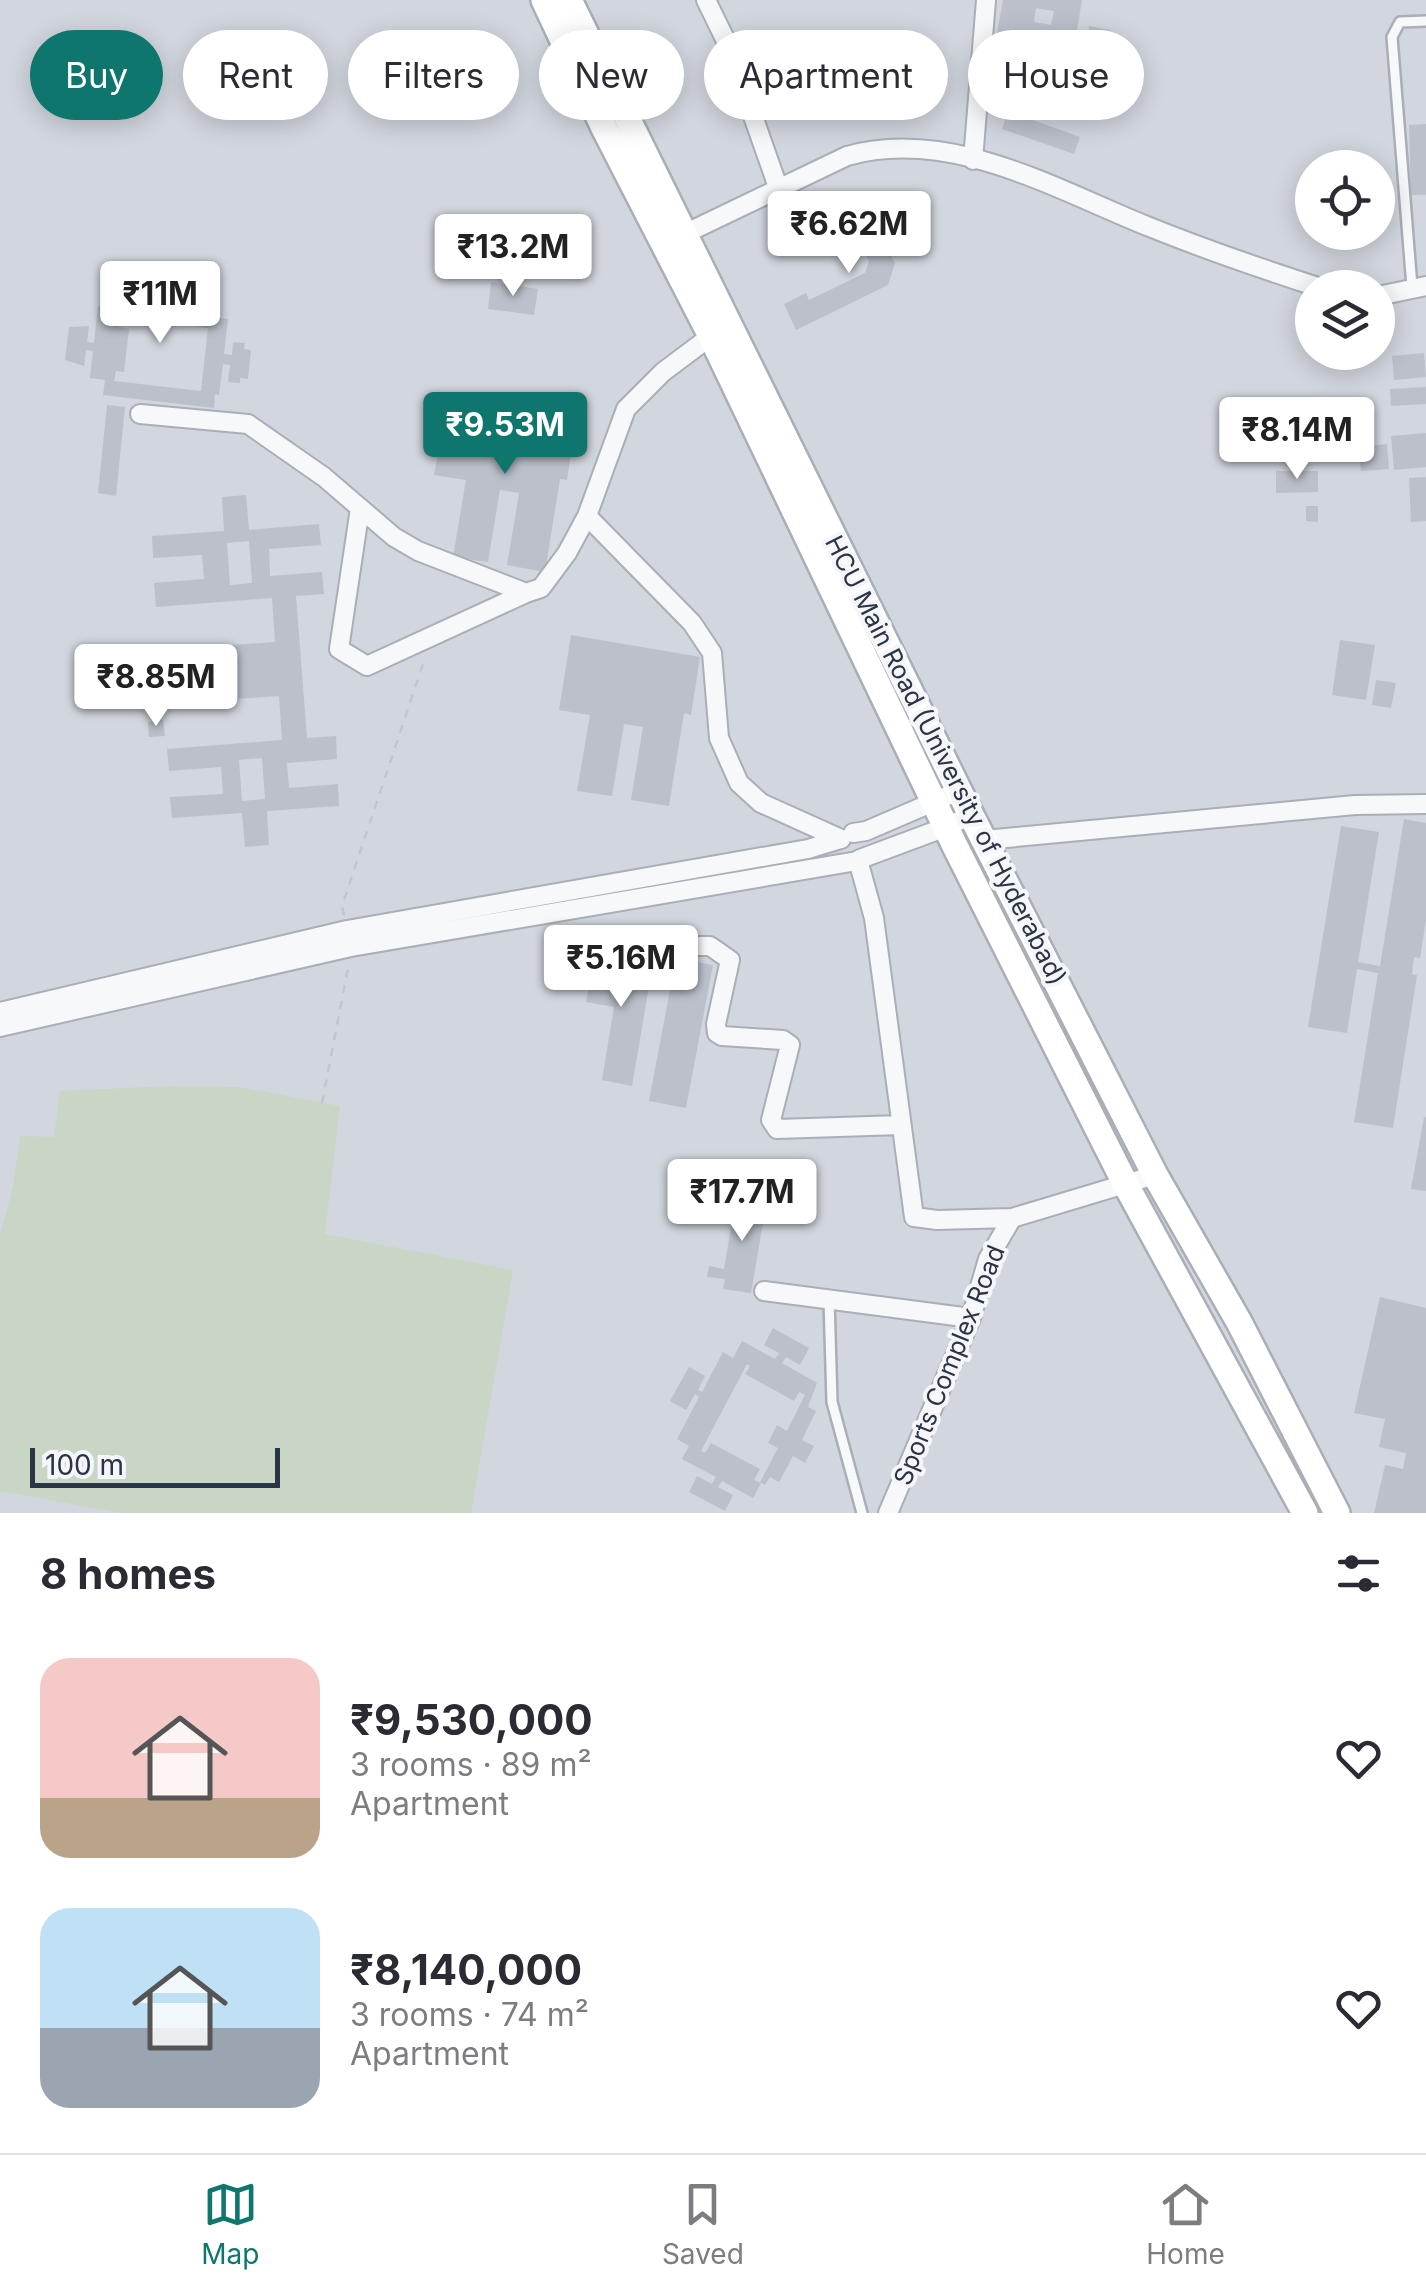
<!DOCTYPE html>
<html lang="en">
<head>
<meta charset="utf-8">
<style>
  :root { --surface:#fff; --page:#f2f2f3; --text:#2b2b33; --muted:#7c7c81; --line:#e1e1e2; --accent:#0f766e }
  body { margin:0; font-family:Inter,sans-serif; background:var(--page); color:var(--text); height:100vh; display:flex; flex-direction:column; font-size:38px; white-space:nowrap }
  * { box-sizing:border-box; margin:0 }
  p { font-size:32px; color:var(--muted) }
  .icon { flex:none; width:55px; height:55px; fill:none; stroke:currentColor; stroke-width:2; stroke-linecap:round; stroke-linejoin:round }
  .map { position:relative; height:1513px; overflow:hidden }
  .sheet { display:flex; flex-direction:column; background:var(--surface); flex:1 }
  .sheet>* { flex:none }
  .hud { position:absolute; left:30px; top:30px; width:1368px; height:90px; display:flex; gap:20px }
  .fabs { position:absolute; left:1295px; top:150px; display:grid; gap:20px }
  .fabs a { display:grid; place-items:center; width:100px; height:100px; border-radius:50%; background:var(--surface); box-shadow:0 5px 25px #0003; font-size:50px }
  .scale { position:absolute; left:30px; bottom:25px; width:250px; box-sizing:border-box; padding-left:10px; border:5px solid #2b3445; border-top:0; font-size:28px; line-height:35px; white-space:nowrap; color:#2b3445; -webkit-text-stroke:8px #f4f6f9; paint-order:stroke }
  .price { position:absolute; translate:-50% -85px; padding:0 22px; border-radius:10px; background:#fff; color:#222; font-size:32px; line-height:65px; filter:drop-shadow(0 2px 5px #0008) }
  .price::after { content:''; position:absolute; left:50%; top:60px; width:30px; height:22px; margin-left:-15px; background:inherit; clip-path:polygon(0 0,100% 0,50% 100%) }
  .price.on { background:var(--accent); color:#fff }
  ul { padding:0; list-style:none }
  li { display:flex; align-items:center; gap:30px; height:250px; padding:0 40px }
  li span { display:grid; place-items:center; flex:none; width:280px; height:200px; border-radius:30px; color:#555 }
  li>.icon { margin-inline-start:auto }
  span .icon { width:120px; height:120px; fill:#fffc; stroke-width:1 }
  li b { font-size:42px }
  h2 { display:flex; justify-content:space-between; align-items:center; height:120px; padding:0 40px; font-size:42px }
  .tag { padding:0 35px; border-radius:45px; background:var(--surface); box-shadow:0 5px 25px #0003; font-size:35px; line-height:90px }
  .tag.on { background:var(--accent); color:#fff }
  .dock { display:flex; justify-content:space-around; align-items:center; height:140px; border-top:2px solid var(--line); background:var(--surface); font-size:28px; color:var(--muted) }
  .dock a { display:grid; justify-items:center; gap:5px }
  .dock .on { color:var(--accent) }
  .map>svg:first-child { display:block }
  .built { fill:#d2d6de; fill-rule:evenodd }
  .green { fill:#c9d6c5 }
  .building { fill:#bbc0ca; fill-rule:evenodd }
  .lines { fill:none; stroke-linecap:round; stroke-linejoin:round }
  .lane-casing { stroke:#a9aeb7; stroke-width:14 }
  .street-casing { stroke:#a9aeb7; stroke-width:22 }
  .secondary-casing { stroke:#a9aeb7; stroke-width:30 }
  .path { stroke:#c2c5cb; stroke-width:2.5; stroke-dasharray:8 8; stroke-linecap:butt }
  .lane { stroke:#f7f8fa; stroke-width:9 }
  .street { stroke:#f7f8fa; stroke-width:18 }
  .secondary { stroke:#fff; stroke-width:25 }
  .labels { text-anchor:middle; stroke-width:8; stroke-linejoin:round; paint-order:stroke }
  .street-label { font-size:25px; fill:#2b3445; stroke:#f4f6f9 }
</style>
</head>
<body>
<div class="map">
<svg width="1426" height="1513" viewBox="0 0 1426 1513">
  <rect width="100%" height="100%" fill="#e4e7ec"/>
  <path class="built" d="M0,0H1426V1513H0ZM1312,168H1378V232H1312ZM1312,288H1378V352H1312Z"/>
  <path class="green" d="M169,1086L240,1087L340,1106L325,1234L513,1270L471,1513H120L0,1491V1235L13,1187L20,1136L54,1137L60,1091Z"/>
  <path class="building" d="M1003,0H1082L1076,36L1087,38L1089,26L1111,30L1107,54L1086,51L1087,44L1074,42L1071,55L1047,51L1049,37L1031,34L1024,73L991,67ZM1036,8L1054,11L1051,25L1034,22Z
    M1008,111L1080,137L1074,154L1002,129Z
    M1426,124V195H1411L1409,125Z
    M865,207L895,263L888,285L796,330L784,304L806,293L809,300L865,273L869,261L845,218Z
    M150,270L183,274V299L215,303L213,317L228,319L224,354L232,355L233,342L245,343L244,349L251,350L248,379L240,378V383L228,382L230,365L223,364L219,395L215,394L214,408L103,395L105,380L90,378L93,351L86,350L84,366L65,360L69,327L89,326L87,342L94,343L98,306L108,307L114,291L160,296V290L146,288ZM120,317L208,328L201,391L114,381L116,371L124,372L129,329L119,327Z
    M491,282L538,289L534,315L488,309Z
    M1424,353L1426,377L1394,380L1392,356Z
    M1426,387V404L1391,406L1390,389Z
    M447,401L576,422L567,480L560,479L545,572L507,565L519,493L500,490L488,562L453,557L466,480L434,475Z
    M107,405L125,407L116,496L98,493Z
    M1426,433V467L1394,470L1391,436Z
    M1387,444L1389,469L1361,471L1359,447Z
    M1276,471H1318V492L1276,493Z
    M1426,477V521L1411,522L1409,478Z
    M246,495L249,530L319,524L321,545L269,549L270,576L322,572L324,594L296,596L307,738L336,736L337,759L287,763L289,788L338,784L339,806L267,811L269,845L245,847L242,813L172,818L170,797L223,794L221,767L169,771L167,749L282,740L279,696L162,704L159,650L275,642L272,598L156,607L154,583L204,579L202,555L153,558L152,536L224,531L222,497ZM249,541L252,583L230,585L227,543ZM262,758L265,799L242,801L239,760Z
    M1306,506H1318V522L1306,521Z
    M571,635L700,657L691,715L684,713L669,806L631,800L643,727L624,724L612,796L577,791L590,715L559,710Z
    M1340,640L1375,645L1366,700L1332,695Z
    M1376,680L1396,683L1391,708L1372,705Z
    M163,720L165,736L149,737L148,722Z
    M1404,819L1426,823V920L1420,958L1414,957L1412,974L1417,975L1393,1128L1354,1122L1378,973L1357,969L1347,1033L1308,1027L1341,826L1379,832L1358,962L1380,966Z
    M595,953L653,963L632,1086L602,1080L614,1007L586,1002Z
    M676,958L713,965L686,1108L649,1101Z
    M1424,1117H1426V1191L1411,1189Z
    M737,1195L767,1200L751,1293L723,1289L725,1279L707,1277L709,1266L724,1269L733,1216L718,1213L720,1203L735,1205Z
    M1380,1297L1426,1308V1513H1374L1385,1465L1403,1469L1406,1453L1379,1447L1385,1419L1354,1413Z
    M773,1328L809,1348L800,1365L786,1357L782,1363L817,1383L808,1407L816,1411L802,1440L814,1446L805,1463L793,1456L779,1482L770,1477L765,1485L760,1482L778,1448L768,1443L777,1425L787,1431L805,1395L799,1392L794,1401L745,1374L750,1366L747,1364L701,1451L705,1453L711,1443L760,1469L754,1480L761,1483L753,1498L722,1481L718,1487L733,1495L725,1511L689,1492L697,1476L712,1484L716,1477L682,1459L689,1446L677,1439L699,1397L695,1394L686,1410L670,1401L689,1367L705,1376L698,1390L702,1392L723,1352L733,1358L742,1341L775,1359L779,1353L764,1345Z"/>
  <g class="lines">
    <g class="lane-casing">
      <path id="lane" d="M1412,287L1392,37L1400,22L1426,21
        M829,1300L832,1402L862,1513"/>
    </g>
    <g class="street-casing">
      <path id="street" d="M706,0L728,45L779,190
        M973,160L986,0
        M676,238L847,156C950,127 1055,189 1147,226C1204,249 1262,269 1321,288
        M1378,296L1426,286
        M140,414L248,424L324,477L394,537L418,551L526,593L367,666L339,649L360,508
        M587,516L692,623L712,653L719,738L739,783L761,803L841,839
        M526,593L541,588L567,553L587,516L626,409L663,372L711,336
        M853,833L866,831L959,791
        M985,840L1355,805L1426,804
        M860,859L946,827L971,815
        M858,860L874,918L914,1217L937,1220L1012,1218
        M593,946H710L730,960L716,1024L717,1033L722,1036L783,1040L790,1045L771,1120L777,1129L901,1125
        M0,1012L347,930L808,849L841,839
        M0,1027L351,947L851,862
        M764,1291L971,1318
        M888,1513L971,1318L988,1259L1012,1218L1155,1175"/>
    </g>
    <g class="secondary-casing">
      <path id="secondary" d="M544,0L604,128L711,336L954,844L1126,1185L1305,1513
        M569,0L971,815L1155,1175L1239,1322L1337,1513"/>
    </g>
    <path class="path" d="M344,915L342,906L424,661
      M322,1103L349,963"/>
    <use href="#lane" class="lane"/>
    <use href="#street" class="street"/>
    <use href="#secondary" class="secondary"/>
  </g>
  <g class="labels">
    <g class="street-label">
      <text transform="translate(946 760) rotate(63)" y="9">HCU Main Road (University of Hyderabad)</text>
      <text transform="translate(949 1365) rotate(-68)" y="9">Sports Complex Road</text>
    </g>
  </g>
</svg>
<div class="fabs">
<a><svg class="icon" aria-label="locate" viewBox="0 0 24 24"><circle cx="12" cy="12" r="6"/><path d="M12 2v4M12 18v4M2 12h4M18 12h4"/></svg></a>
<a><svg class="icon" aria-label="layers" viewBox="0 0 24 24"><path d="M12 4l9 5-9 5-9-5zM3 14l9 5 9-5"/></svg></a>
</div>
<div class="scale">100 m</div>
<b class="price" style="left:849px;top:276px">₹6.62M</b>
<b class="price" style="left:513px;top:299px">₹13.2M</b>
<b class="price" style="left:160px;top:346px">₹11M</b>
<b class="price on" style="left:505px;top:477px">₹9.53M</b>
<b class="price" style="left:1297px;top:482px">₹8.14M</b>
<b class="price" style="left:156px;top:729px">₹8.85M</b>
<b class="price" style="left:621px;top:1010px">₹5.16M</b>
<b class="price" style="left:742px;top:1244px">₹17.7M</b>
<div class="hud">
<a class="tag on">Buy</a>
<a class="tag">Rent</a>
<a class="tag">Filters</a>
<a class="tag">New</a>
<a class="tag">Apartment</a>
<a class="tag">House</a>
</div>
</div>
<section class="sheet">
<h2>8 homes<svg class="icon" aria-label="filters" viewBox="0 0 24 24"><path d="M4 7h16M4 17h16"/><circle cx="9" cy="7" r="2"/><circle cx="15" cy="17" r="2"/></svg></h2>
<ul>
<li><span style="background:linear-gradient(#f6c9c9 70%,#b9a48a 0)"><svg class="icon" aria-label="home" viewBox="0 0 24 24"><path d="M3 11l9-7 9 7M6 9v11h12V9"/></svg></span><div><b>₹9,530,000</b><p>3 rooms · 89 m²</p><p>Apartment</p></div><svg class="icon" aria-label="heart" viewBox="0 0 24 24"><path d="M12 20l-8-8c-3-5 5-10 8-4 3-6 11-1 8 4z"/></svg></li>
<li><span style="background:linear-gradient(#bfe0f5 60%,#9aa5b1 0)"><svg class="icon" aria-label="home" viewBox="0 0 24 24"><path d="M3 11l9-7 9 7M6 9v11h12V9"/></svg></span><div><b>₹8,140,000</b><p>3 rooms · 74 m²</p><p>Apartment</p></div><svg class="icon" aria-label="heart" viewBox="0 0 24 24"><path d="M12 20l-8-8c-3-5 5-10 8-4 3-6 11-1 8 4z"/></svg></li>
</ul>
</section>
<nav class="dock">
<a class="on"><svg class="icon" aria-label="map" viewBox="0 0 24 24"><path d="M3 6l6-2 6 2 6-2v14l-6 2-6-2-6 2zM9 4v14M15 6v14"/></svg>Map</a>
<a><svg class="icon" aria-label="saved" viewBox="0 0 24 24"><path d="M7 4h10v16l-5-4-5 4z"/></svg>Saved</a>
<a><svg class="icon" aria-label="home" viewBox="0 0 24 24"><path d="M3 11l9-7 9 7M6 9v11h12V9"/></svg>Home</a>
</nav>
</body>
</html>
